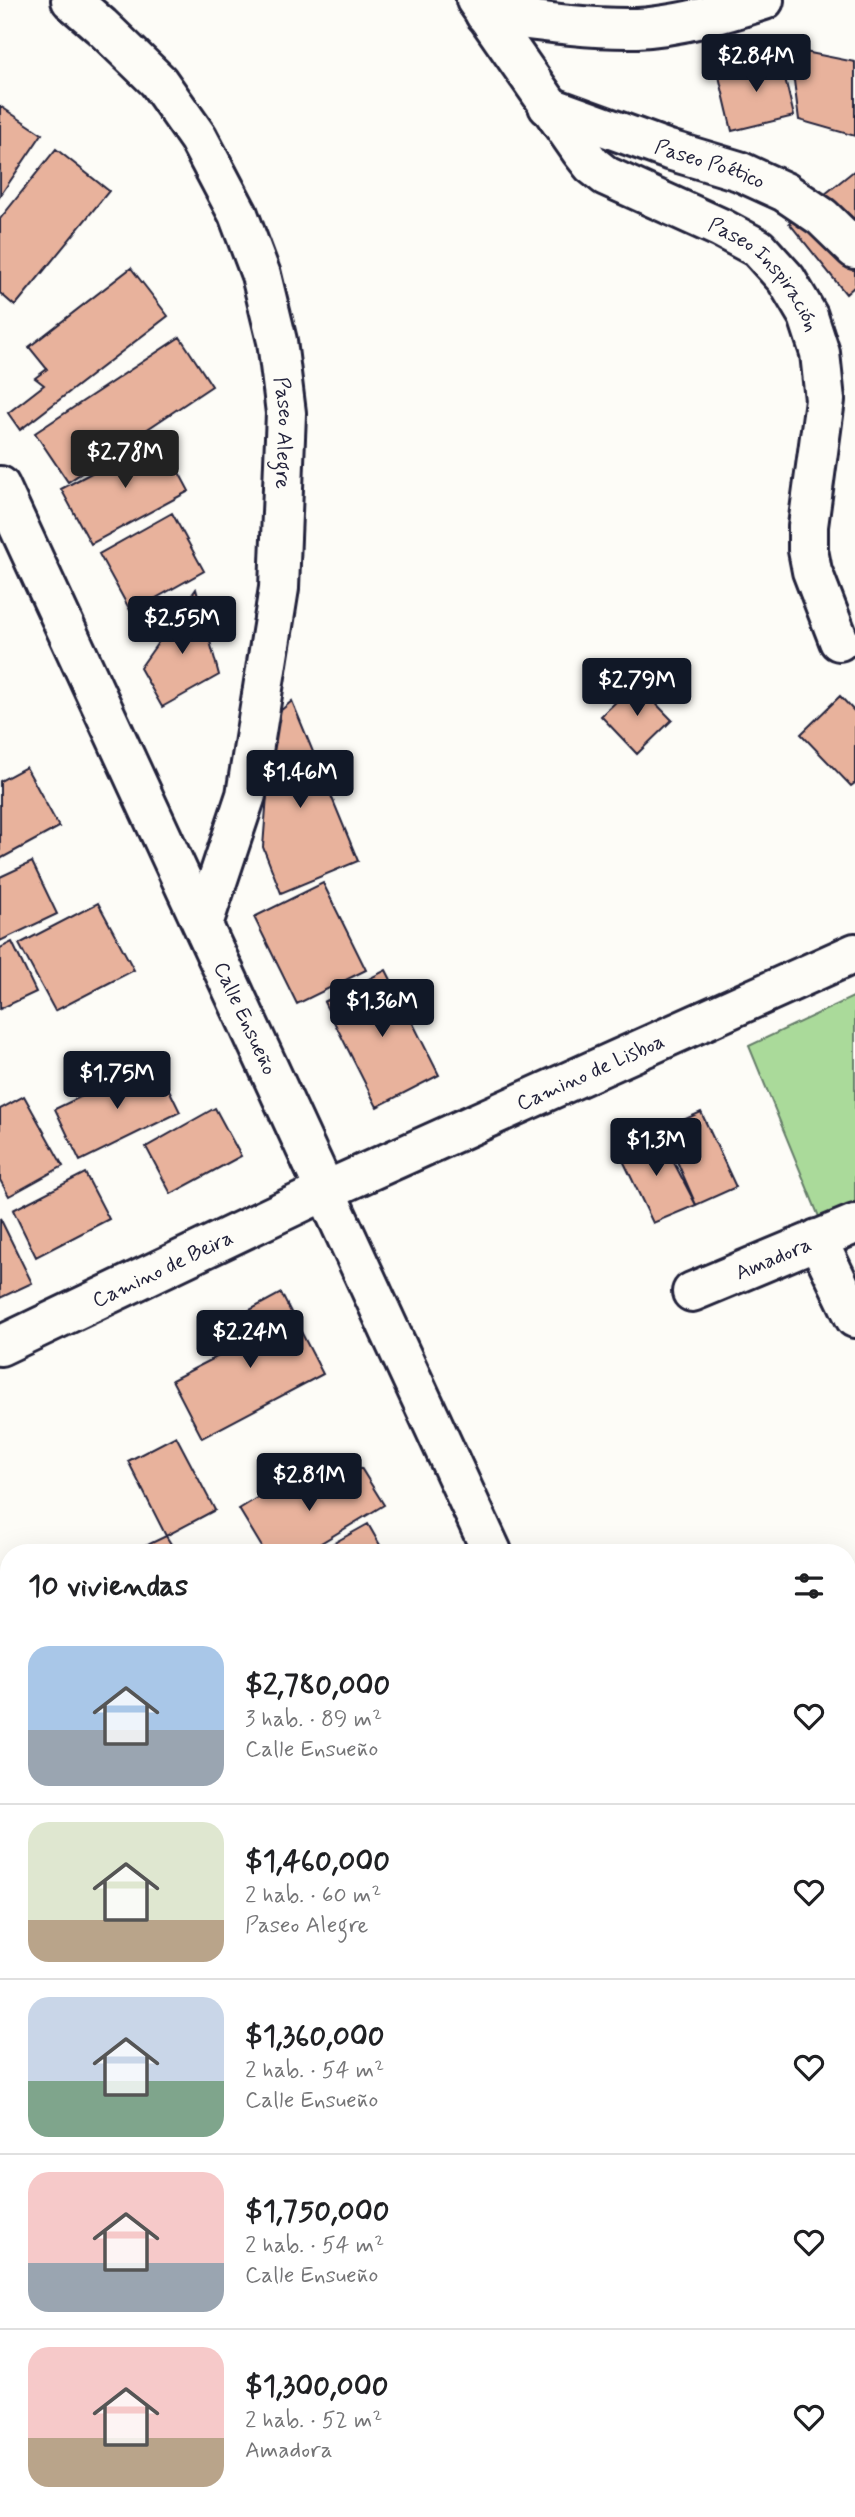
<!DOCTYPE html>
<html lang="es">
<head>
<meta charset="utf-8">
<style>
  :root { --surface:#fff; --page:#f6f6f6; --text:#202124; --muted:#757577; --line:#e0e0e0; --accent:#111827 }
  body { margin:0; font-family:Mynerve,sans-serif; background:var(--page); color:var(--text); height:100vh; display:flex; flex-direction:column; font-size:26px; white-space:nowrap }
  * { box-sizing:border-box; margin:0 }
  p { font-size:23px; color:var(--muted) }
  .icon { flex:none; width:38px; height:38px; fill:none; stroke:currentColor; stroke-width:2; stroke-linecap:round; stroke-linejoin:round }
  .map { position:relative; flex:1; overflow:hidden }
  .drawer { position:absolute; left:0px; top:1544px; width:856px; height:975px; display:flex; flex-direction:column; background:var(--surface); border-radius:28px 28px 0 0; box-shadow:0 7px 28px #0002 }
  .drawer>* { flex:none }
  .price { position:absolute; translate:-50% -60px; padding:0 16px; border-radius:7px; background:var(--accent); color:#fff; font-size:23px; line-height:46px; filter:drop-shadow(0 2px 4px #0008) }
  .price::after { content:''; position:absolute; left:50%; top:42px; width:21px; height:16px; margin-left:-10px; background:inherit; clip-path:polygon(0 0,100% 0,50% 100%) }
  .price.active { background:#222; color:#fff }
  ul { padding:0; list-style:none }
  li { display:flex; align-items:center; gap:21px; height:175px; padding:0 28px }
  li+li { border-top:2px solid var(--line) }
  li span { display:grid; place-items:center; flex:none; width:196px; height:140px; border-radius:21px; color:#555 }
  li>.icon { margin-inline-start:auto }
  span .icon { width:84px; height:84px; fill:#fffc; stroke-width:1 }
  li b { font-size:30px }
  h2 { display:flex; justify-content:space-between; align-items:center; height:84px; padding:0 28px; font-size:30px }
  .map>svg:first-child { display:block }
  .green { fill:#aada9a; stroke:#667e6a; stroke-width:2 }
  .building { fill:#e8b29c; stroke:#22223b; stroke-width:2 }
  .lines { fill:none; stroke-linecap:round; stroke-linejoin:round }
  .minor-casing { stroke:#22223b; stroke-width:44 }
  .tertiary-casing { stroke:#22223b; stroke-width:44 }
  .minor { stroke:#fdfcf7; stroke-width:38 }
  .tertiary { stroke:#fdfcf7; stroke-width:38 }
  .labels { text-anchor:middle; stroke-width:5; stroke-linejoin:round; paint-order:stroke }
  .street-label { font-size:21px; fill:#22223b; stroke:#fdfcf7 }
</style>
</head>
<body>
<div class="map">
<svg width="855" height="2517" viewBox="0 0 855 2517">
  <rect width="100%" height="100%" fill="#fdfcf7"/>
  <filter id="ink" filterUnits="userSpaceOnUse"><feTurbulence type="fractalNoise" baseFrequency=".0143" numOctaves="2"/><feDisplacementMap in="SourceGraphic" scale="14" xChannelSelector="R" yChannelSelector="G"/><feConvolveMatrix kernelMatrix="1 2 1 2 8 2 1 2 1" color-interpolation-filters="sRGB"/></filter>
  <g filter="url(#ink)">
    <path class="green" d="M855,996V1221L826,1234L749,1046Z"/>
    <path class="building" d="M790,49L855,62V136L799,120Z
      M780,57L794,116L732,131L718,72Z
      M0,106L42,134L0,196Z
      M56,149L109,191L15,306L0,293V219Z
      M855,170V286L846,294L789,223Z
      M131,268L168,316L20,430L8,413L44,385L35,378L47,369L29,347Z
      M180,337L212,386L68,482L35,433Z
      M160,437L189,491L91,544L61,489Z
      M172,513L204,571L131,612L99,554Z
      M196,589L219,675L162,707L140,668Z
      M636,683L672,720L637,754L601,716Z
      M840,696L855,712V783L851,786L801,734Z
      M292,701L358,861L281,893L263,847L273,717Z
      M26,767L59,827L0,859V781Z
      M32,862L57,914L0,941V877Z
      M323,883L366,970L297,1004L254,917Z
      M98,903L134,970L55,1011L19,944Z
      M12,942L36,992L0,1009V948Z
      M386,970L439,1075L377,1107L324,1002Z
      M155,1061L180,1112L80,1161L55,1109Z
      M24,1096L63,1166L9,1196L0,1180V1109Z
      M215,1108L241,1156L171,1194L146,1147Z
      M701,1112L736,1187L696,1205L663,1129Z
      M658,1132L696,1205L653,1223L618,1150Z
      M85,1173L109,1219L36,1257L13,1210Z
      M0,1218L32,1283L0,1298Z
      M281,1293L323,1374L202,1438L172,1380L240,1345L248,1311Z
      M176,1436L215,1510L166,1536L128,1461Z
      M361,1468L384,1505L306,1552H265L239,1509L291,1477L306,1502Z
      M368,1524L384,1552H318Z
      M166,1536L176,1552H133Z
      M9,1575V1683L0,1666V1580Z
      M9,2450V2510H45L48,2517H0V2454Z
      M469,2510H491L495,2517H455Z
      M554,2510H608L612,2517H558Z
      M614,2510H694L680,2517H618Z
      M774,2510H806L810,2517H760Z"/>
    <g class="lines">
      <g class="minor-casing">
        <g id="minor">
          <path id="s1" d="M71,0L101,26L158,81L198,138L238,214L261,275L277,341L286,413L279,588L246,795L203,924"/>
          <path id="s2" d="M476,0L581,151L592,165L606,176L721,228L758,248L786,279L808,316L820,353L825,400L808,526V550L812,571L839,641"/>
          <path d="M485,14C536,21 585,29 637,28C679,26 724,13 764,0"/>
          <path id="s3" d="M548,106L669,150L739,171L785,192L822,217L855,249"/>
          <path d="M817,1239L855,1318"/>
          <path id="s4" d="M692,1292L855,1224"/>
          <path id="s5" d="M0,1346L327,1190L855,953"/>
          <path d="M0,1797L9,1816"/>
          <path d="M0,2231L9,2227"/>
          <path d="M335,2510L338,2517"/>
        </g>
      </g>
      <g class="tertiary-casing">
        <g id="tertiary">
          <path id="s6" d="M0,486L492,1552"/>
          <path d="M847,2319L855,2336"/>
        </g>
      </g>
      <use href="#minor" class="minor"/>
      <use href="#tertiary" class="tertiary"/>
    </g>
  </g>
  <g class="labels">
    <g class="street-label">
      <text dy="7" stroke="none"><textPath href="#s3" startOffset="172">Paseo Poético</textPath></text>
      <text dy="7" stroke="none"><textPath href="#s2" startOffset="411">Paseo Inspiración</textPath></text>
      <text dy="7" stroke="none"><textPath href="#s1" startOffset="500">Paseo Alegre</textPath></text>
      <text dy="7" stroke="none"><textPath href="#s6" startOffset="586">Calle Ensueño</textPath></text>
      <text dy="7" stroke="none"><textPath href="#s5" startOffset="651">Camino de Lisboa</textPath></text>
      <text dy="7" stroke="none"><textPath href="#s4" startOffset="88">Amadora</textPath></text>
      <text dy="7" stroke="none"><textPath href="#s5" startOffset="180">Camino de Beira</textPath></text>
    </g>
  </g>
</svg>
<b class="price" style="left:756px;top:94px">$2.84M</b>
<b class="price active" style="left:125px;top:490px">$2.78M</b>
<b class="price" style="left:182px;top:656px">$2.55M</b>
<b class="price" style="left:637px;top:718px">$2.79M</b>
<b class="price" style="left:300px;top:810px">$1.46M</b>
<b class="price" style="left:382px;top:1039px">$1.36M</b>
<b class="price" style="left:117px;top:1111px">$1.75M</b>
<b class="price" style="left:656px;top:1178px">$1.3M</b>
<b class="price" style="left:250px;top:1370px">$2.24M</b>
<b class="price" style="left:309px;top:1513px">$2.81M</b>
<section class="drawer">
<h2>10 viviendas<svg class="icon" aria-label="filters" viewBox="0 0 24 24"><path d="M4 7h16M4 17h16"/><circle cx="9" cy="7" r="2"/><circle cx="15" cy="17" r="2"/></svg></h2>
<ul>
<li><span style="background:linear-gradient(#a9c7e8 60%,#9aa5b1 0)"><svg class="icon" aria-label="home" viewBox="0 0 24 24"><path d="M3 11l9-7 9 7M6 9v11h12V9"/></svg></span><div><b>$2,780,000</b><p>3 hab. · 89 m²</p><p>Calle Ensueño</p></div><svg class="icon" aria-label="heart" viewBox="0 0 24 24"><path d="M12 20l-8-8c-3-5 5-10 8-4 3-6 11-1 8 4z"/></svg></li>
<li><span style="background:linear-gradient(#dfe7d0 70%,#b9a48a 0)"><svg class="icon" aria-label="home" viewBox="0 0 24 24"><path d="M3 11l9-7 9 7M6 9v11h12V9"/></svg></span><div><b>$1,460,000</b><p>2 hab. · 60 m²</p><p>Paseo Alegre</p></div><svg class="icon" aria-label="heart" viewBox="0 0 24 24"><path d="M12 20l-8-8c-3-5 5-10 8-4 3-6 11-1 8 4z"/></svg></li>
<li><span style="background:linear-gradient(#c9d6e8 60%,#7fa58c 0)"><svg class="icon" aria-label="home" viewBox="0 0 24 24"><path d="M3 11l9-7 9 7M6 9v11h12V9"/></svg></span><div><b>$1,360,000</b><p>2 hab. · 54 m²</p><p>Calle Ensueño</p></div><svg class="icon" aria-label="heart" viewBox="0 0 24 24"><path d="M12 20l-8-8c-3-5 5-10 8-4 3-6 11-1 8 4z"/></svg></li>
<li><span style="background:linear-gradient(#f6c9c9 65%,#9aa5b1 0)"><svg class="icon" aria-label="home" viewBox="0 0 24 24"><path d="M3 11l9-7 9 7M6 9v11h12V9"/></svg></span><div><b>$1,750,000</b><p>2 hab. · 54 m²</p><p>Calle Ensueño</p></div><svg class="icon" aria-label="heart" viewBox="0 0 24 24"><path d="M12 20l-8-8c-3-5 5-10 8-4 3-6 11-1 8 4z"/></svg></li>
<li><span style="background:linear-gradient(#f6c9c9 65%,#b9a48a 0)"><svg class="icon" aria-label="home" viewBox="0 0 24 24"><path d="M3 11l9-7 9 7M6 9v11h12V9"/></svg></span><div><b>$1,300,000</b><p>2 hab. · 52 m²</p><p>Amadora</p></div><svg class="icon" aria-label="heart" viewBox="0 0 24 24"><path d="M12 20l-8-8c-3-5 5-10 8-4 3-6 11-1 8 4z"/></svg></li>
</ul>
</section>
</div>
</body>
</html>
